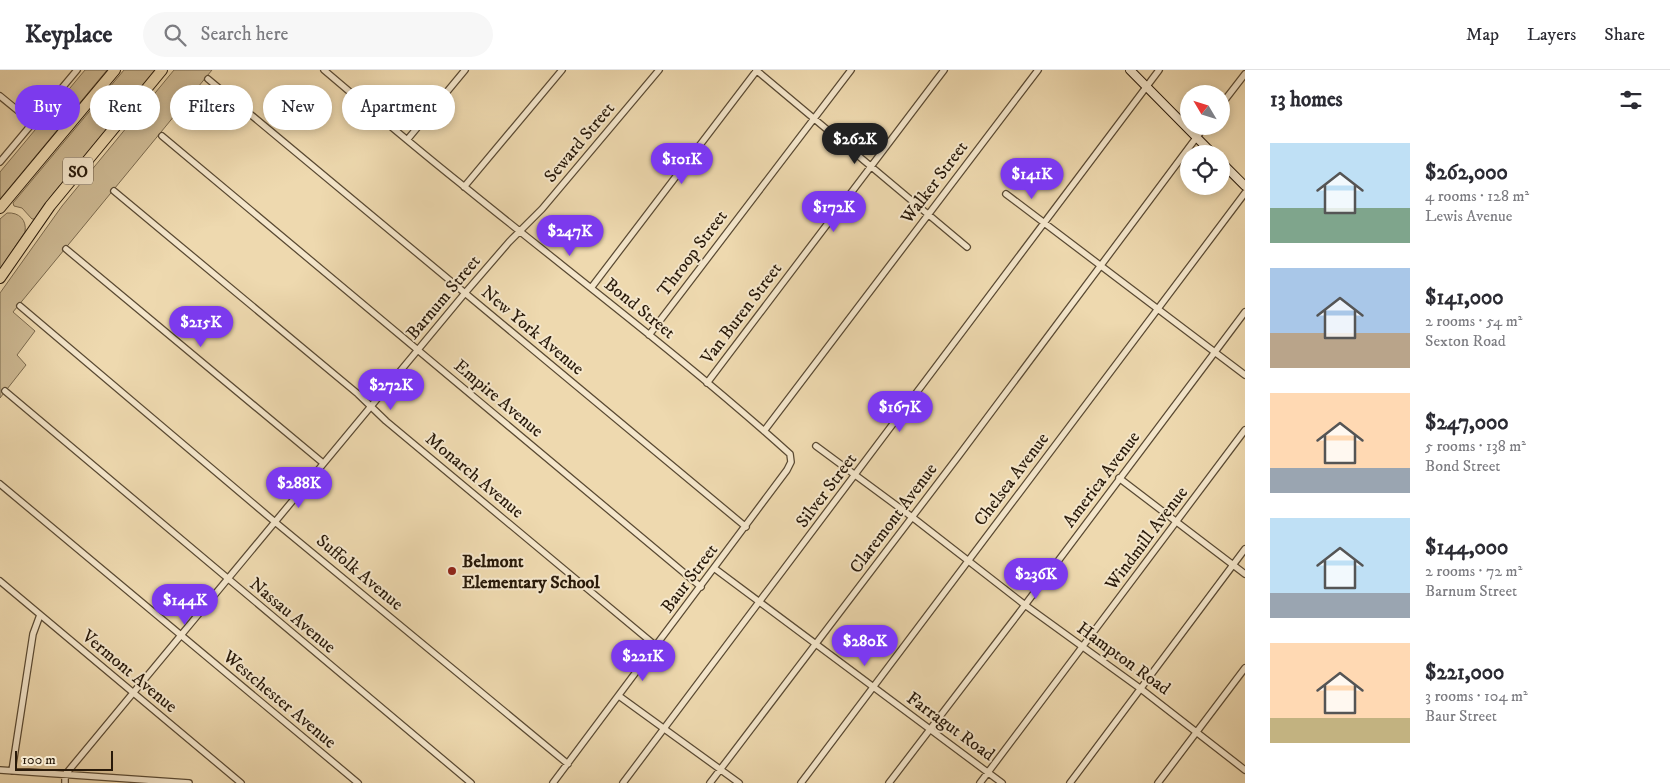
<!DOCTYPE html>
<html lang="en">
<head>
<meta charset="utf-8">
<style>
  :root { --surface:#fff; --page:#f7f7f7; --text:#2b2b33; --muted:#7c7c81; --line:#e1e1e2; --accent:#7c3aed }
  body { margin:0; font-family:"IM FELL DW Pica",serif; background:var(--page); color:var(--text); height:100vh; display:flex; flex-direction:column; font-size:19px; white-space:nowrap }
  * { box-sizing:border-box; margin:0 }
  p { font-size:16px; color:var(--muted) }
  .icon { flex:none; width:28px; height:28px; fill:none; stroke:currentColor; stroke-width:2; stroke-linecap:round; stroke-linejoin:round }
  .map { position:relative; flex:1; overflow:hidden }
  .drawer { display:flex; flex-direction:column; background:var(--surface); width:425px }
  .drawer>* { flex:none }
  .hud { position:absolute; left:15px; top:15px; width:475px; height:45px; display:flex; gap:10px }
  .needle { width:32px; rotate:308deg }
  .buttons { position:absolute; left:1180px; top:15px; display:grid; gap:10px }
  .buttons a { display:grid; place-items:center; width:50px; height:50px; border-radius:50%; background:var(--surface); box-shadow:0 2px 8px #0003; font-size:25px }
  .scale { position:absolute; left:15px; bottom:12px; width:98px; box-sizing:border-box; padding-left:5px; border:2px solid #291a0a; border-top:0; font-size:14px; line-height:18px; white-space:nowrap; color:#291a0a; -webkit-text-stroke:4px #f4e6cb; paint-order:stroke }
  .price { position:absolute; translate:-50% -42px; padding:0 11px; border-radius:18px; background:var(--accent); color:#fff; font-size:16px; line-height:32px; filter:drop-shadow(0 1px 2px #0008) }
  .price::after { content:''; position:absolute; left:50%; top:30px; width:15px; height:11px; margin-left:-8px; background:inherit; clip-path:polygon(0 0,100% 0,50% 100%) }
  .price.selected { background:#222; color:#fff }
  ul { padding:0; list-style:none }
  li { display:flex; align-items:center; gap:15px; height:125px; padding:0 25px }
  li span { display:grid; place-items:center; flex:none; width:140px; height:100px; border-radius:0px; color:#555 }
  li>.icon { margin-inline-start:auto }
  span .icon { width:60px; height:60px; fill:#fffc; stroke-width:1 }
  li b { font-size:21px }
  h2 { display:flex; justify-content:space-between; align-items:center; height:60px; padding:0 25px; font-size:21px }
  .chip { padding:0 18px; border-radius:22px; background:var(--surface); box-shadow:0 2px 8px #0003; font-size:18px; line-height:45px }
  .chip.selected { background:var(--accent); color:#fff }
  header { display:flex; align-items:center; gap:30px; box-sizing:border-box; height:70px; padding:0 25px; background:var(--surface); border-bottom:1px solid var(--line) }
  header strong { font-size:24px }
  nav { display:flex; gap:28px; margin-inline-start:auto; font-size:18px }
  .search { width:350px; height:45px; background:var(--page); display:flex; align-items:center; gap:12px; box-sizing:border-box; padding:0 18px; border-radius:28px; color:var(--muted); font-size:19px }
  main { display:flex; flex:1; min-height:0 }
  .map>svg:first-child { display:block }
  .green { fill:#cdb993; stroke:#7b6a4e }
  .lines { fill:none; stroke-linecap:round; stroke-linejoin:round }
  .street-casing { stroke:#5a4a33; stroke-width:8 }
  .secondary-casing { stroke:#291a0a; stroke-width:10 }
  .highway-casing { stroke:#291a0a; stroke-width:12 }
  .street { stroke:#f4e6cb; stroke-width:5.5 }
  .secondary { stroke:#f4e6cb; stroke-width:8 }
  .highway { stroke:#eed9af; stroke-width:10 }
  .poi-dot { fill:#8f2418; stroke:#f4e6cb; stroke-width:2 }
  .labels { text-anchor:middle; stroke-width:4; stroke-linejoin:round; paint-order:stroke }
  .shield { fill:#f4e6cb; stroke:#665744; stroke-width:1 }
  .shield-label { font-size:16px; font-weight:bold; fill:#291a0a }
  .street-label { font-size:18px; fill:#291a0a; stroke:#f4e6cb }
  .poi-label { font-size:18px; font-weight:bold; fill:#291a0a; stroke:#f4e6cb; text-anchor:start }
</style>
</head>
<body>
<header>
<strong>Keyplace</strong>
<div class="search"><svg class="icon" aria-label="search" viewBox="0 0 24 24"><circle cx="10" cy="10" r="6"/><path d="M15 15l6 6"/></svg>Search here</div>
<nav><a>Map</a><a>Layers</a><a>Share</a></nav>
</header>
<main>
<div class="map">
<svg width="1245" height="713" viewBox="0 0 1245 713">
  <rect width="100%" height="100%" fill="#eed9af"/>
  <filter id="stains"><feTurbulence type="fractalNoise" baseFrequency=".004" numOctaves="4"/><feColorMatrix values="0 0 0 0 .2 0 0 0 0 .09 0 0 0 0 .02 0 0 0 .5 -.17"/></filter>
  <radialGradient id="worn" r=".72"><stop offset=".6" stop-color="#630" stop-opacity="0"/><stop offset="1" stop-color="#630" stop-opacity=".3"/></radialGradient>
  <path class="green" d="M85,0H107L0,129V102Z
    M124,0H156L52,125L35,149H32L22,138L14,136L13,133Z
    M174,0H212L13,242L35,261L17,285L26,295L0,328V223L62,136Z
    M7,143C19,142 27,150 25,162L0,199V149Z"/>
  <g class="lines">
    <g class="street-casing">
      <path id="street" d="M324,0C371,40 418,80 466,118C574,206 686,290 790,384L791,392L787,400L553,713
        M756,0L967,177
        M208,9L746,457
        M0,26L33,53
        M1221,35L1245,4
        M162,66L701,517
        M407,70L465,0
        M0,92L77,0
        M464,117L562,0
        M114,121L358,324L386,351L656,576
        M1006,124L1245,305
        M66,179L323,393
        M591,218L757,0
        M20,236L275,452L568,694
        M649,265L851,0
        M707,313L944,0
        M5,321L471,713
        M764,361L1038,0
        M816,376L912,447L1025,535L1141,619L1245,700
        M1119,408L1245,504
        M0,414L358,713
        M714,498L1002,713
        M0,511L241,713
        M619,626L739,713
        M0,700L189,713
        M12,701L33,564L40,545
        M65,713V705L465,223L509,172L542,139L659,0
        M623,713L1159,0
        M710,713L957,388L1205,56
        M801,713L1245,123
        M889,713L1025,535L1245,242
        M980,713L1245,360
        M1070,713L1245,479
        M1158,713L1245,598"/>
    </g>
    <g class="secondary-casing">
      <path id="secondary" d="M1130,0L1213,84
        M1221,92L1245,116"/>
    </g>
    <g class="highway-casing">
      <path id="highway" d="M0,138L115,0
        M0,208L50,136L162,0"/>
    </g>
    <use href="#street" class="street"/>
    <use href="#secondary" class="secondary"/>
    <use href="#highway" class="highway"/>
  </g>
  <circle class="poi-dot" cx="452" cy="501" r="5"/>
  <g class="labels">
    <rect class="shield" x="63" y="87.5" width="30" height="27" rx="4"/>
    <g class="shield-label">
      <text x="78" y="107">SO</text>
    </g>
    <g class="street-label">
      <text transform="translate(579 72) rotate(-50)" y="6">Seward Street</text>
      <text transform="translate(934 112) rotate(-53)" y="6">Walker Street</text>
      <text transform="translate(692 183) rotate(-53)" y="6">Throop Street</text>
      <text transform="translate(443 227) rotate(-50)" y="6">Barnum Street</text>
      <text transform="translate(640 238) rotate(39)" y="6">Bond Street</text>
      <text transform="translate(741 243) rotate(-53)" y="6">Van Buren Street</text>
      <text transform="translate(533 260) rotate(40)" y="6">New York Avenue</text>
      <text transform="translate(499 328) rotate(40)" y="6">Empire Avenue</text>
      <text transform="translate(475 405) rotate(40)" y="6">Monarch Avenue</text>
      <text transform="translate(1011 409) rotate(-53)" y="6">Chelsea Avenue</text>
      <text transform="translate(1101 409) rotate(-53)" y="6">America Avenue</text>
      <text transform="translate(826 420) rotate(-53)" y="6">Silver Street</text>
      <text transform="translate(893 448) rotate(-53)" y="6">Claremont Avenue</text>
      <text transform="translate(1146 468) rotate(-53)" y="6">Windmill Avenue</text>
      <text transform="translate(360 502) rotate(40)" y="6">Suffolk Avenue</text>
      <text transform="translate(689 508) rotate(-53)" y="6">Baur Street</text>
      <text transform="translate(293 545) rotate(40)" y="6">Nassau Avenue</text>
      <text transform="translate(1124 588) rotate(36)" y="6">Hampton Road</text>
      <text transform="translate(130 601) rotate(40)" y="6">Vermont Avenue</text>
      <text transform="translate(280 629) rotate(40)" y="6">Westchester Avenue</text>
      <text transform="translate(951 656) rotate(36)" y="6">Farragut Road</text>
    </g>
    <g class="poi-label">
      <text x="462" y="497">Belmont<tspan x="462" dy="21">Elementary School</tspan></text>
    </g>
  </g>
  <rect width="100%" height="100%" filter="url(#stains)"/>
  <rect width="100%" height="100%" fill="url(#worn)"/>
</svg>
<div class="buttons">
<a><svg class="needle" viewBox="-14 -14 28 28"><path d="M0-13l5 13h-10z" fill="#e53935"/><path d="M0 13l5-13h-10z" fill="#7c7c81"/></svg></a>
<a><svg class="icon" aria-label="locate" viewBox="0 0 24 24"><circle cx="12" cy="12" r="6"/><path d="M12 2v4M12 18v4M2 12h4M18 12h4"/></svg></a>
</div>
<div class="scale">100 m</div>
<b class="price selected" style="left:855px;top:95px">$262K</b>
<b class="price" style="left:682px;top:115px">$101K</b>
<b class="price" style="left:1032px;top:130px">$141K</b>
<b class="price" style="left:834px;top:163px">$172K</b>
<b class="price" style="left:570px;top:187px">$247K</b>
<b class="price" style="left:201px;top:278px">$215K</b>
<b class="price" style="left:391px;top:341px">$272K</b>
<b class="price" style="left:900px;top:363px">$167K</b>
<b class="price" style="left:299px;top:439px">$288K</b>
<b class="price" style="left:1036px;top:530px">$236K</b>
<b class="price" style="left:185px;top:556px">$144K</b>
<b class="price" style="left:865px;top:597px">$280K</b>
<b class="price" style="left:643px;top:612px">$221K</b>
<div class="hud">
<a class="chip selected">Buy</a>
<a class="chip">Rent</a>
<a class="chip">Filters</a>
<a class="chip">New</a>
<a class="chip">Apartment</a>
</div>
</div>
<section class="drawer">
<h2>13 homes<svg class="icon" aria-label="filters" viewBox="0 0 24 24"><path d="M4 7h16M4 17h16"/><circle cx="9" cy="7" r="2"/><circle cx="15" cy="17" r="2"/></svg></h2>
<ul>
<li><span style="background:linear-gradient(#bfe0f5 65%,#7fa58c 0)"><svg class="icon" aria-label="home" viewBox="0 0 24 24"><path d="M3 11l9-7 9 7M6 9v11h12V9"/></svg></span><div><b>$262,000</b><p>4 rooms · 128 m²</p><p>Lewis Avenue</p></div></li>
<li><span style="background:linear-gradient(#a9c7e8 65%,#b9a48a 0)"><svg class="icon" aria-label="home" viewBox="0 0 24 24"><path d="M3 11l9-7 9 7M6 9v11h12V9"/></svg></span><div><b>$141,000</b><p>2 rooms · 54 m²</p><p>Sexton Road</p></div></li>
<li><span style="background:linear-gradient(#ffd9b3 75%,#9aa5b1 0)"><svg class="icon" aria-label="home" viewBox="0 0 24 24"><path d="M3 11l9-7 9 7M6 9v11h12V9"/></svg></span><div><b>$247,000</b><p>5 rooms · 138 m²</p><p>Bond Street</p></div></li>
<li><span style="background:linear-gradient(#bfe0f5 75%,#9aa5b1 0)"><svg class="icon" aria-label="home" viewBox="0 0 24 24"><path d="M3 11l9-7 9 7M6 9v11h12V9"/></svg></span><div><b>$144,000</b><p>2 rooms · 72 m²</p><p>Barnum Street</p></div></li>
<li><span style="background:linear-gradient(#ffd9b3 75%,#c2b280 0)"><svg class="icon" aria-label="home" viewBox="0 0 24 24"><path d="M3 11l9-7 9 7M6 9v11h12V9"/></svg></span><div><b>$221,000</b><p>3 rooms · 104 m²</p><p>Baur Street</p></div></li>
</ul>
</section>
</main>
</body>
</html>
